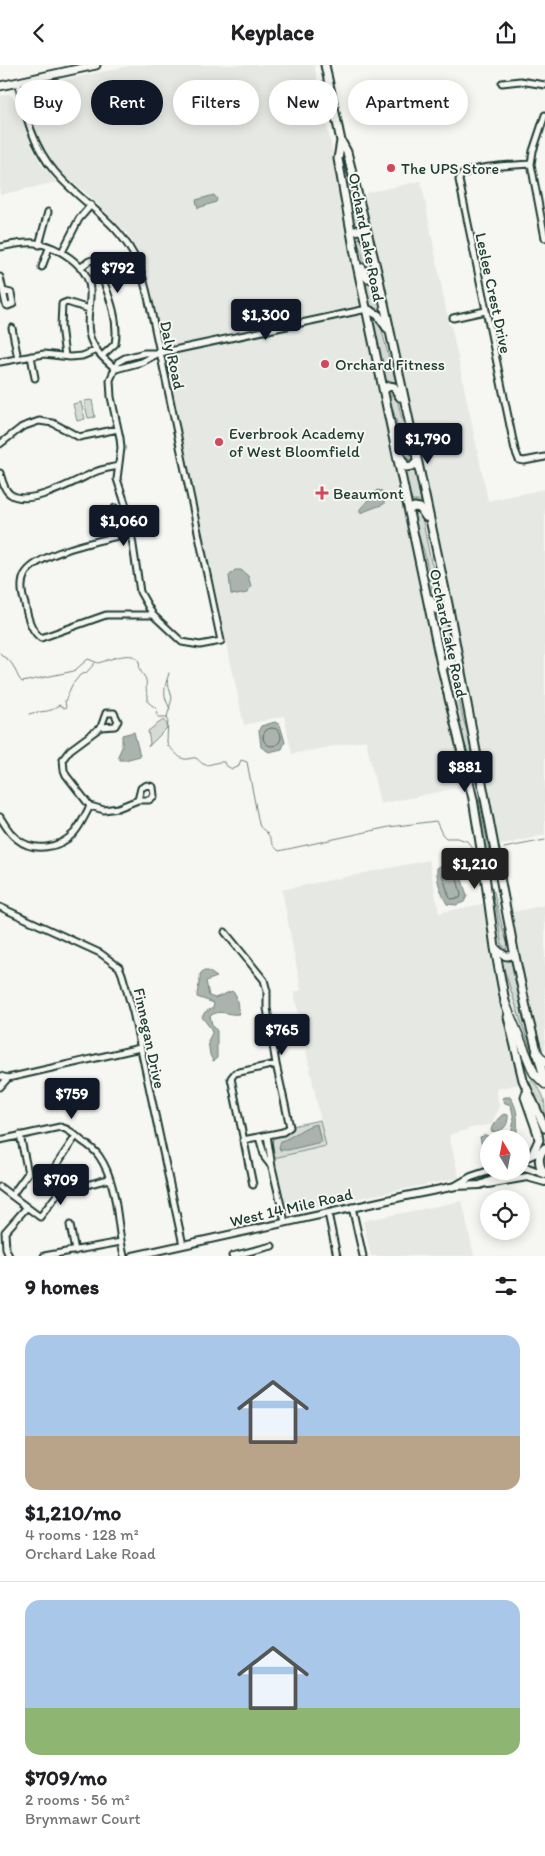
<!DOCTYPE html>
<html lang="en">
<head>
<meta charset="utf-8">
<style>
  :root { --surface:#fff; --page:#f2f2f2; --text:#202124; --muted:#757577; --line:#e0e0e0; --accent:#111827 }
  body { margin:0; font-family:Itim,sans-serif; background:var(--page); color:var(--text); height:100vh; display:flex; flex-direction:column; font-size:19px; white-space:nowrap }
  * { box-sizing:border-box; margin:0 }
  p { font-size:16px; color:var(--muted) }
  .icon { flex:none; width:28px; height:28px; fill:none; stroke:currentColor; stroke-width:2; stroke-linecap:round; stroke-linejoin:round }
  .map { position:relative; height:1191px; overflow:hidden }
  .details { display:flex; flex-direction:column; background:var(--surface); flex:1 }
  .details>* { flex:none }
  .banner { position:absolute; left:15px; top:15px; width:515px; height:45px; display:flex; gap:10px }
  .needle { width:32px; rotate:350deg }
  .controls { position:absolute; left:480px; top:1065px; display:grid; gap:10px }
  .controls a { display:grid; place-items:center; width:50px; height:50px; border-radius:50%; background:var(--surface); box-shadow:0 2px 12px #0003; font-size:25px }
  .price { position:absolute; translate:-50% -42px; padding:0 11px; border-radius:5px; background:var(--accent); color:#fff; font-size:16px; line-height:32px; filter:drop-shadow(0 1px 2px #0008) }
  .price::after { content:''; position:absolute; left:50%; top:30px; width:15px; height:11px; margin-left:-8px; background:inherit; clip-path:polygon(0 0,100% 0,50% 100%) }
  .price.current { background:#222; color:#fff }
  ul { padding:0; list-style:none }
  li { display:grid; align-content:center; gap:10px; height:265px; padding:0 25px }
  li+li { border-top:1px solid var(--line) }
  li span { display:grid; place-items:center; height:155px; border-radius:15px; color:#555 }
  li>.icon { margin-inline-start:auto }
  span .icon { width:90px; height:90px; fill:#fffc; stroke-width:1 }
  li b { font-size:21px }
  h2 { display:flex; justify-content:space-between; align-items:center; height:60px; padding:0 25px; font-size:21px }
  .tag { padding:0 18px; border-radius:22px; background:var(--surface); box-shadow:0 2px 12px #0003; font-size:18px; line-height:45px }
  .tag.current { background:var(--accent); color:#fff }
  header { display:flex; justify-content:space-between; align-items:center; height:65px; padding:0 25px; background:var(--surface); font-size:22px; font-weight:700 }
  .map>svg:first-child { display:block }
  .built { fill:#e6e8e4 }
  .green { fill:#d6dbd6; stroke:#7a8c85 }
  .water { fill:#aab3ae; stroke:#72847d }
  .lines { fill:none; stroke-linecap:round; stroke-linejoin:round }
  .shore { stroke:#576c65; stroke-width:1 }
  .stream { stroke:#72847d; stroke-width:1 }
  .minor-casing { stroke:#1f3d34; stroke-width:9 }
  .tertiary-casing { stroke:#1f3d34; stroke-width:10 }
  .secondary-casing { stroke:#1f3d34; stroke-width:11 }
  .primary-casing { stroke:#1f3d34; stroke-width:11 }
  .minor { stroke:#f6f6f2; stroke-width:5 }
  .tertiary { stroke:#f6f6f2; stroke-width:6 }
  .secondary { stroke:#f6f6f2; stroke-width:7 }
  .primary { stroke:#f6f6f2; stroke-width:8 }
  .poi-dot { fill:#d1495b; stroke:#f6f6f2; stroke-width:2 }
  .labels { text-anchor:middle; stroke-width:4; stroke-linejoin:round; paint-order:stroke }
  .poi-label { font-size:16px; fill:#1f3d34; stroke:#f6f6f2; text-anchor:start }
  .street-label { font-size:16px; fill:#1f3d34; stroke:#f6f6f2 }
</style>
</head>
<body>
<header><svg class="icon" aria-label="back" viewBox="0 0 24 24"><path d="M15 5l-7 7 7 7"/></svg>Keyplace<svg class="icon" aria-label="share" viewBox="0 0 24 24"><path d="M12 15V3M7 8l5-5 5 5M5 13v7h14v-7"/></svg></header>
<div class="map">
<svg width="545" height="1191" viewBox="0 0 545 1191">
  <rect width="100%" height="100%" fill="#f6f6f2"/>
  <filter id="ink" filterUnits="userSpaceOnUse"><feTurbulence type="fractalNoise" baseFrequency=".02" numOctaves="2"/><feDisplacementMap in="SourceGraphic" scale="10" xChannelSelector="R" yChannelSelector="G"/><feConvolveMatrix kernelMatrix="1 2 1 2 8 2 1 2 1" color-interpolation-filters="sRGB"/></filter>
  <g filter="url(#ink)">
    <path class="built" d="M134,0H314L340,122L352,189V207L362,254L367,262L375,302L376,319L380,336L383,341L394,389L395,408L408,460L435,587L440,626L446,638L467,721L380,739L366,675L292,689L284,651L244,660L149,215L141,192L127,168L86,128L60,108L46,89L36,69L26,30L31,22Z
      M9,29L17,37L33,83L40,97L56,117L0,130V31Z
      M421,116L449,260H451L488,436L545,424V770L497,781L473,639L446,507L437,476L421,402V380L419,370L411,356L365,141L366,128Z
      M429,795L439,848L511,833L514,847L545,840V985L543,984L524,1018L496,1024L499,1041L492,1059L472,1063L449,1070L459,1113L288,1147L274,1093L326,1081L294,927L301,925L282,825Z
      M462,1136L474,1191H371L363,1156Z"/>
    <path class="green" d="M343,102H345L362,160H354Z
      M363,173L373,207L370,209L365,206L362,188L356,174Z
      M365,219H375L382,247L370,240Z
      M376,255L382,265L388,290L396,317H386L373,256Z
      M391,327L395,334L397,333C401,354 408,373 412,393L409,395L406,389L403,390L397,358L389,332H391Z
      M92,335L95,352L88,353L84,336Z
      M81,337L85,354L77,356L73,339Z
      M415,404L421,436H411L404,405Z
      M417,447L420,452H422L431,497L437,513L442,534L440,535V537L436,532L434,533L424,486L418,470L414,451Z
      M434,547H444L454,593H444Z
      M449,603L452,608H454L463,654L469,671L477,722L468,687L462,672L447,607H449Z
      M163,655L167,659V663L148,682L150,678L148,666Z
      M477,734H479L494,812L489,813Z
      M494,826L502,862L508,880L506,885L504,881H502L496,842L491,827Z
      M511,894L536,1002L502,898V895Z
      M532,1015C545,1030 545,1033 545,1053L528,1017Z
      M320,1055L326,1081L274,1093L271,1080L274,1072L288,1068L292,1061Z"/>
    <path class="water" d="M214,130L217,134L216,137L198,143L196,135Z
      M377,425L382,426L384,432V439L360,448V444Z
      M235,505H241L248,511L251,521L247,528L237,530L231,529L229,511Z
      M275,657L280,660L285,677L282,684L269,687L261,682L259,665L261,661Z
      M134,667L140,691L125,695H120L118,691L122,682V670Z
      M457,798L467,831L464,837L456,840L447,839C441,828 436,815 437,803L442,800Z
      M203,906H208L217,912L206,916L209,931L215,933L232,926L236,930L239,949C228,951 221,943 210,951L212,959L217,966V993L213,996L210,990L208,976L212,968L211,964L202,952L205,947L213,943L214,938L197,932C197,923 201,917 200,909Z
      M506,1032H510C519,1044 518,1059 516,1074H506L511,1070L514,1055L511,1040L505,1038L502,1033Z
      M504,1049L508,1050C509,1060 502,1069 491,1066C491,1060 499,1052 504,1049Z
      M317,1059L321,1077L288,1085H280L279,1082L281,1076C294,1072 303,1061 317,1059Z
      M487,1070L489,1075V1087L483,1086L480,1072Z"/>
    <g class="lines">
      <path class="shore" d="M263 672a9 9 0 1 1 18 0a9 9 0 1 1-18 0Z
        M452,804L455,805L461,830L460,833L450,834L442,809L444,805Z"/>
      <path class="stream" d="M0,588C3,593 9,594 12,599C16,605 17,612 22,617L74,606L88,594L98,598C107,596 135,583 139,597C140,600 139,603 140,605C142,609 145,611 146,615C147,621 145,626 148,630V637L158,645L156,647L158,652H167L168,653L167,677L168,681C174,685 177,692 184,694C189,695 191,692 196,693C199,695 200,697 203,699C208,702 216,696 224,697L225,700L232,704L238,702L241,695L247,697L259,759C261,765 264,764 267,768C273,775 269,778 279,786L389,762L436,756L442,769L446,773H457L467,776L475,786
        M169,608C164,625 162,628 170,644
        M29,649C40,645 50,649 59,640L64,643L66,642L65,636L72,620L80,610L86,608L95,598
        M167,652L172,633L167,615
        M504,783L545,775"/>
      <g class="minor-casing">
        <path id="minor" d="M18,17C25,49 33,82 55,107C83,140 120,156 138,199C145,215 148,233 152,250C157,273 162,297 167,320C185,405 203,491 221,576L200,580L182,577L153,550L140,527L128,447L117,414L121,383L120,373L111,332L110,315L118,297L125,293L144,288H160L367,244
          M502,18L520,16L545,20
          M545,50L533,86L531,99L545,173
          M531,99C517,100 474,101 463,109C460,111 460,112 459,115L515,385L519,395L524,396L545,392
          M39,180L48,147
          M0,182C11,180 23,177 35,178C57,181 89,200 90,225C91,240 86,253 89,268C92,284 104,294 116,304
          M62,187L79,154L91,140
          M42,202L49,183
          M80,203L89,196L93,195L97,199C106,224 120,252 115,279L102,291
          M0,212L6,240L8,241L13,239L11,228L3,226
          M453,253L485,246
          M12,263L18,294
          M31,291L35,313
          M65,291L61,261L62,239L67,237L89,244
          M0,297L44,289L70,292L82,291L97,285
          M116,304L142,297L157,289
          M0,379L22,362L39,356L53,358L79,372L118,364
          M0,408C2,415 4,425 10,429C29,443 77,415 95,407C102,404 110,403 118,401
          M115,443L120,471
          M131,468C106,474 38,487 25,509C20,518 22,530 25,539C27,551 31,566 41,573L106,550H153
          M101,662L106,648H114L118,656L115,661L101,662L70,685L63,694L64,705L66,710L90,741L104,745L118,743L138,735H149L154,731L153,722L147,720L141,723L138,735
          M0,752C5,760 9,768 17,774C34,788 60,783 74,768C81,760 85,750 90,741
          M0,842L100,888L119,902L122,909L133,947L183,1180
          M225,867L264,915L267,926V943L276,999
          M0,1011L8,1013L140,983
          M0,1022L8,1013
          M267,1070L272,1102L285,1157
          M76,1071L53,1105C77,1128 79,1121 109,1114
          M259,1072L265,1093L272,1102
          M0,1075L60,1062C69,1064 75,1070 82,1076C88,1080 95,1085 99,1091C119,1120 116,1159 124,1191
          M243,1075L283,1067L290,1062L276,999L235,1008L231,1013L253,1120
          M0,1122L40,1152L66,1118
          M12,1130L28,1108L20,1070
          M352,1142L363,1191
          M328,1148L337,1191
          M70,1160L75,1186
          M5,1167L27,1142
          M5,1167L6,1184L9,1191
          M44,1191L121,1177
          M232,1191L272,1181"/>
      </g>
      <g class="tertiary-casing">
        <path id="tertiary" d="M521,1095L543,1085
          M521,1104L528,1103L544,1109
          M488,1119L527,1112L545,1117
          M457,1120L471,1112L489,1106
          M133,1191L406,1131L456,1121L480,1120L515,1106"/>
      </g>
      <g class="secondary-casing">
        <path id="secondary" d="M325,0L341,76L347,87L378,210L448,539L514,886L528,952L545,1016
          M0,21L96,0
          M341,76L338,94L357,200L442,604L473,734L483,796L495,883L506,942
          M351,167L358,165L362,166L367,175
          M362,203L367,213H373L378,210
          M367,244L378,250L387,263
          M384,325L389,321L394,322L400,332
          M400,391L406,402L412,401L416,397
          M409,445L414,442L420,443L426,452
          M430,534L435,543L437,545L444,542L448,539
          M442,604L446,598L451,597L460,607
          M495,883C501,888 504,893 512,890L514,886
          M508,952L523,1015L545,1063
          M526,1029L525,1032L538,1069L539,1075L533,1088
          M545,1083C537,1090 538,1101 545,1109"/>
      </g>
      <g class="primary-casing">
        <path id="primary" d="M505,938L534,1008L545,1019
          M537,988L545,997"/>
      </g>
      <use href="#minor" class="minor"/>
      <use href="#tertiary" class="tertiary"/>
      <use href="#secondary" class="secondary"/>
      <use href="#primary" class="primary"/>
    </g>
  </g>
  <g class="poi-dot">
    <circle cx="391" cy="103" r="5"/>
    <circle cx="325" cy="299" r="5"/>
    <circle cx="219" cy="377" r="5"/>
    <path d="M319.5 420.5h5v5h5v5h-5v5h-5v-5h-5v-5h5z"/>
  </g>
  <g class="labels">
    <g class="poi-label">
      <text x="401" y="109">The UPS Store</text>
      <text x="335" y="305">Orchard Fitness</text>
      <text x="229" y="374">Everbrook Academy<tspan x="229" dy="18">of West Bloomfield</tspan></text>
      <text x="333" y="434">Beaumont</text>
    </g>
    <g class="street-label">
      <text transform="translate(367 172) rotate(79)" y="6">Orchard Lake Road</text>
      <text transform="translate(494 228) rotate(78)" y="6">Leslee Crest Drive</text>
      <text transform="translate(173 290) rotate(78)" y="6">Daly Road</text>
      <text transform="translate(449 568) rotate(78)" y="6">Orchard Lake Road</text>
      <text transform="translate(150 973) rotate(78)" y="6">Finnegan Drive</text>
      <text transform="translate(291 1142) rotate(-13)" y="6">West 14 Mile Road</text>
    </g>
  </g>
</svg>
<div class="controls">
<a><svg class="needle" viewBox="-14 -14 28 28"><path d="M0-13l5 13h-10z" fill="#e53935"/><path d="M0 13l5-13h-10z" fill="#757577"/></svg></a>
<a><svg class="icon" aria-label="locate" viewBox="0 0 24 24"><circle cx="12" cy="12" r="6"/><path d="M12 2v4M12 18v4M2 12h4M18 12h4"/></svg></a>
</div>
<b class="price" style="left:118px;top:229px">$792</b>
<b class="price" style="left:266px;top:276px">$1,300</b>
<b class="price" style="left:428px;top:400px">$1,790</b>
<b class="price" style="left:124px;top:482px">$1,060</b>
<b class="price" style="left:465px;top:728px">$881</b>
<b class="price current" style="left:475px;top:825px">$1,210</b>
<b class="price" style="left:282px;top:991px">$765</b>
<b class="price" style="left:72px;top:1055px">$759</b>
<b class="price" style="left:61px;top:1141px">$709</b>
<div class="banner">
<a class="tag">Buy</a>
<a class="tag current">Rent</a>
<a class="tag">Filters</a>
<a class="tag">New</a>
<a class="tag">Apartment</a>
</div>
</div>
<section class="details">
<h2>9 homes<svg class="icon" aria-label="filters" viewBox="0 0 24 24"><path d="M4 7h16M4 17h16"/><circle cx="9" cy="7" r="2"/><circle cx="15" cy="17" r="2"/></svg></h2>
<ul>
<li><span style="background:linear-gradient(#a9c7e8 65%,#b9a48a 0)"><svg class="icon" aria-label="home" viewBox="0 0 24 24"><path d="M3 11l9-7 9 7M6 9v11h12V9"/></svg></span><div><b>$1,210/mo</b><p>4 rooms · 128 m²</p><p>Orchard Lake Road</p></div></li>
<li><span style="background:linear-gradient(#a9c7e8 70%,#8fb573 0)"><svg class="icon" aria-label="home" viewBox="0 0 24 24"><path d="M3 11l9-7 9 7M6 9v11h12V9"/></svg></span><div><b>$709/mo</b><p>2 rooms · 56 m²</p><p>Brynmawr Court</p></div></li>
</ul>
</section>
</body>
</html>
